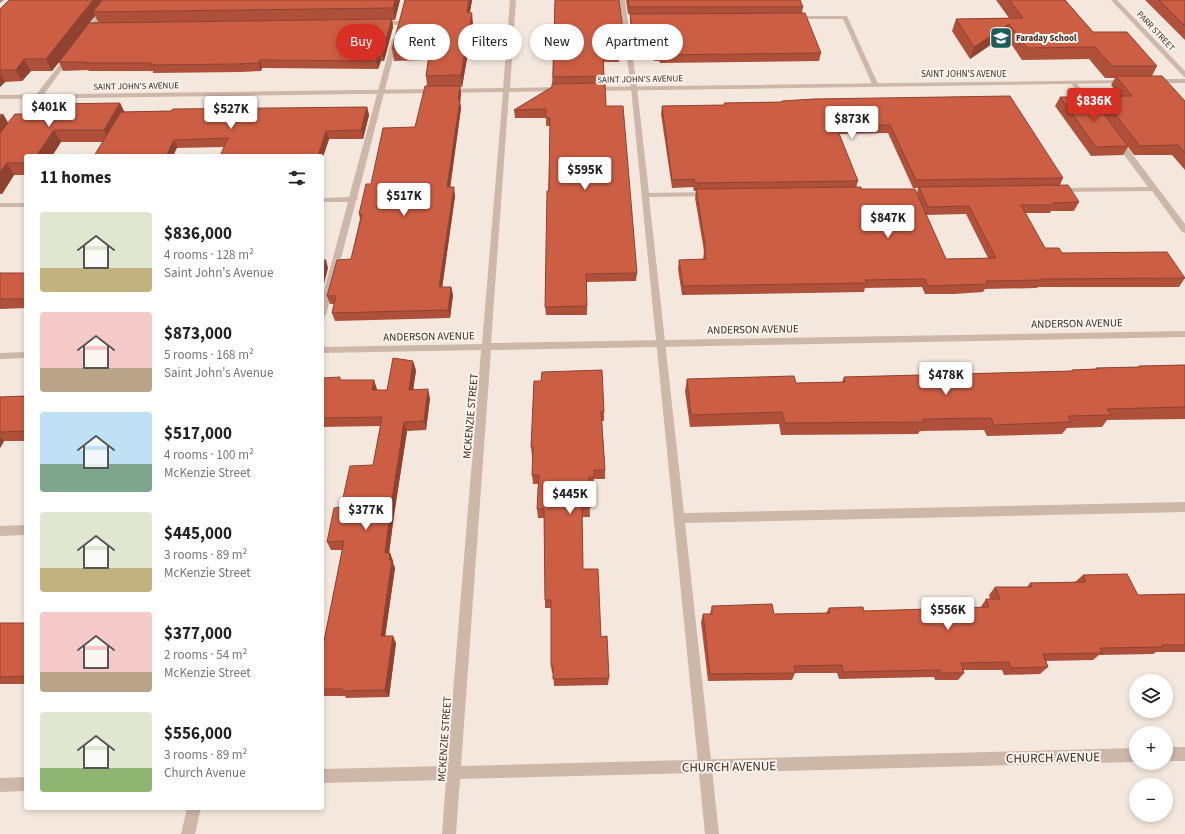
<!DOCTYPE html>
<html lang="en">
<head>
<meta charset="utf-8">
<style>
  :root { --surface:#fff; --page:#f6f6f6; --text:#222; --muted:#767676; --accent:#d93025 }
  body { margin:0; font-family:"Source Sans 3",sans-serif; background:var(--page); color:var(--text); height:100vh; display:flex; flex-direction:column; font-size:15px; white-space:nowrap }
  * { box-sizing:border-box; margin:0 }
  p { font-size:13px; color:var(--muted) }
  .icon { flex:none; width:22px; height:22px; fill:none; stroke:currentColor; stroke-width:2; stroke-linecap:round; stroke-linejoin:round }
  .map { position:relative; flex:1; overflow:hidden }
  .side { position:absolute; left:24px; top:154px; width:300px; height:656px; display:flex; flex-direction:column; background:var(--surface); border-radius:4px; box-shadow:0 2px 6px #0003 }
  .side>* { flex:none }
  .hud { position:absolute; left:336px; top:24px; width:380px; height:36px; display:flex; gap:8px }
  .controls { position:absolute; left:1129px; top:674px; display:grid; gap:8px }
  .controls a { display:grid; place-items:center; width:44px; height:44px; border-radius:50%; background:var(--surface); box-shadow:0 2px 6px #0003; font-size:20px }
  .price { position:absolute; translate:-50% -34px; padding:0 9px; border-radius:4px; background:#fff; color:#222; font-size:13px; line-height:26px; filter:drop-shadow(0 1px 2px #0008) }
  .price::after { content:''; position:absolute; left:50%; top:24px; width:12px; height:9px; margin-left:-6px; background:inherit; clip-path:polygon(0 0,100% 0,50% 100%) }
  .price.on { background:var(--accent); color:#fff }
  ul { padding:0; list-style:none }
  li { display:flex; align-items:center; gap:12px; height:100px; padding:0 16px }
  li span { display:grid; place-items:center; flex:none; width:112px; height:80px; border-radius:4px; color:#555 }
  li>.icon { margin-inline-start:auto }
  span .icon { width:48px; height:48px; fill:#fffc; stroke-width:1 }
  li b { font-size:17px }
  h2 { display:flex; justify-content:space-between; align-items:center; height:48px; padding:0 16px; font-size:17px }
  .chip { padding:0 14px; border-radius:18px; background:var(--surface); box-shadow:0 2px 6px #0003; font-size:14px; line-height:36px }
  .chip.on { background:var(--accent); color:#fff }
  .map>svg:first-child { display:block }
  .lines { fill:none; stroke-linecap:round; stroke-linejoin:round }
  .lane { fill:#cdb7a9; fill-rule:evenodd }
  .street { fill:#cdb7a9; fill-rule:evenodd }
  .secondary { fill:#a1867a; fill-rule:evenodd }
  .wall { fill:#af513a; fill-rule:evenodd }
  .shaded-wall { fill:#8f4230 }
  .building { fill:#cc5e44; stroke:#8f4230 }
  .labels { text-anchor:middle; stroke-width:4; stroke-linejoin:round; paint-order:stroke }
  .far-street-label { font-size:9px; fill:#392d29; stroke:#fbf2eb }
  .far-poi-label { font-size:9px; font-weight:bold; fill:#392d29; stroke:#fbf2eb; text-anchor:start }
  .street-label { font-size:11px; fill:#392d29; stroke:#fbf2eb }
  .near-street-label { font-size:13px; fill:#392d29; stroke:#fbf2eb }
</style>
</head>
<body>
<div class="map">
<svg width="1185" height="834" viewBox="0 0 1185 834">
  <rect width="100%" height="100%" fill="#f4e8de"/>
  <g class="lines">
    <path class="lane" d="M108,0H114L87,35H83V33Z
      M619,0H625L637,88L649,193L708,192L712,194L708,196L649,197L684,513L1185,502V512L685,523L719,834H705L631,88Z
      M794,16H847L878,84L877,85L872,84L843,19H792L791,18Z
      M379,21H399L402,23L399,25L377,24L376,23Z
      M395,37L398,39L357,198L358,199L356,201L326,315L322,318V298L348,202H322V198L349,197L392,39Z
      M67,55L72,56L20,127H14V123Z
      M1071,81H1075L1094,106L1093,107H1089L1070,82Z
      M1115,139H1121L1185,224V233L1182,232L1152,191L1055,192L1054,190L1058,188L1148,187L1115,143Z
      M0,203H26V207H0Z
      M26,525V535L0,536V526Z
      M187,808H201L195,834H181Z"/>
    <path class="street" d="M510,0H516L510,88L562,87L565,89L562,91L509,92L491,343L1185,331V337L491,350L461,766L1136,748V762L460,779L456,834H442L446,780L322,783V769L447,766L481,350L322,353V347L482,344L503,92L0,99V95L503,88Z
      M1111,0H1117L1185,71V77L1183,76Z
      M1185,79V83H1154L1151,81L1154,79Z
      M1126,80L1129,82L1128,83L592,91L589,89L592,87Z
      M26,352V358L0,359V353Z
      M1166,747H1185V761H1166Z
      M26,777V791L0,792V778Z"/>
    <path class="secondary" d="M0,0H4L0,3Z"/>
  </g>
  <path class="wall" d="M400,0L395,20H392L393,27L384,61H381L378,69L262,68L261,71L241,72L153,73V71H89L88,70L63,71L59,62L66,53L52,71H31L22,81L5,82L0,87V9ZM95,16L98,22L89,23Z
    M405,0H472L470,12L473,24L462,87H460L461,94L460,102L461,108L450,187L455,196L442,287H451L453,295L450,318L335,321L332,313L334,304H330L327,296L351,259L360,219L359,214L371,184L415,127L427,86L426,76L428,60L394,61L392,49Z
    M555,0L624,46H619V62H604V83L606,106L637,273L636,281L587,282V315H546L545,307L550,126H546V118H515L514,110L552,87Z
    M626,0H800L803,7L802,13L821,53L819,61L660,63L659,61H654L652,43L633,45L630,21V14H628Z
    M996,0H1065L1093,32L1157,66L1152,76L1185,101V170L1172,155H1134L1128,147L1123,155L1091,156L1055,106L1060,97L1097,104L1101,96H1120L1111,85L1115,78H1105L1089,59L1022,60L1005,35L970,59L952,31L956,19L1009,18Z
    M1145,0H1185V40Z
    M814,99L1063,178L1060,185L1079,202L1074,211H1051L1050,213H1025L1045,248L1062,253L1185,278L1179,287H1038L1037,288L985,289L983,292L954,294H925L922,287L865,288L864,292L682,295L678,269L679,260H703L704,251L695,198L696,191H694L693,187L672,188L661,114L662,106L724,105V103L781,102L782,101ZM888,133L913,188H918L917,193L861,189L856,188L858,181L839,134ZM966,214L988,258L946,259L926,215Z
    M120,103L124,112L367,107L369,115L363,139H329L322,160V156L224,147L177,148L103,142H61L52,156H26V175H14L2,194H0V114H3L8,123L47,114Z
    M0,273H26V308L0,309Z
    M1185,365V419L1107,420L1102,427L1067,428L1062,434L987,436L984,430L920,431L918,434L781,435L779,424L690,427L685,391L687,379L796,383L842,382L844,377L1071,371L1072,370L1095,369L1096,368L1138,367L1139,366Z
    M416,370L413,389L430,398L426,430L407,431L394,515L389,553H390L393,561V563L395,568L385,636L396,643L389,697L346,698L345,696H322V646H323L342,550H331L327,542L341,507L373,465L381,426L322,427V378L341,380L377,389L376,390H387Z
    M534,381L604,412V421H602L605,470V479H594V486H589L590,517H582L583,569L601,637L609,678L608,685L554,686L553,673H552L551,666V608H545V600L544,518H538L537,509L538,484H533L532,475L533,456H532L531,447Z
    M26,396V441H4L0,448V397Z
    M1083,575L1138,595L1185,594V652H1156L1153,654L1099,655L1093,660L1046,661L1048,667L1040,674L1004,675L1002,670H964V673L958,680H935L934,677L839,679L837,673H795L792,680L708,681L701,622L703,614H710L712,606L774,614L826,613L829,608L864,611L980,608L986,599H990L989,595L995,587H1027L1030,583L1075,582Z
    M0,623H26V684H0Z"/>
  <path class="shaded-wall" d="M93,0H107L93,12L95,16L52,71L46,59Z
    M395,0H400L395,20L393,8Z
    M469,0H472L468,23L467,12Z
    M472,13L473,24L462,87L461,75Z
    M392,19L393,27L384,61L382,53Z
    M1009,24L1005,35L970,59L974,47Z
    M652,35V43L633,45V37Z
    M618,38H624V46H618Z
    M379,53L381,61L378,69L376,61Z
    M24,59L31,71L22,81L16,70Z
    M260,60L262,68L261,71L258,63Z
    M0,73L5,82L0,87Z
    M460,86L461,94L460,102L461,108L449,196L447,187L458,100Z
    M120,103L126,115L110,142L104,130Z
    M367,107L369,115L363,139L361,130Z
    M3,114L10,126L0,140V118Z
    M54,130L61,142L52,156H36Z
    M326,131L329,139L322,160V156H318Z
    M174,140L177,148L173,156H166Z
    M7,163L14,175L2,194L0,191V172Z
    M454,187L455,196L441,296L439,287Z
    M326,260L328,268L322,292V274Z
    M451,287L453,295L450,318L448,310Z
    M413,361L416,370L412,399L409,390Z
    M374,380L377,389L375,400L372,390Z
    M428,389L430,398L426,430L424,421Z
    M404,422L407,431L394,515L388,561L385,553L391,506Z
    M0,437L4,441L0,448Z
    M390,553L393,561V563L395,568L384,644L381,636Z
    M393,636L396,643L389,697L385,690Z"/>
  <path class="building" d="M9,0H93L46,59H24L16,70H0V9Z
    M102,0H395L393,8L93,12Z
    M405,0H469L467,12L472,13L461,75L426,76L430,49H392Z
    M555,0H619L624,38H618L619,54H603L604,76L553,77Z
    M628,0H800L803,7H629Z
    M1009,0H1065L1093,32H1127L1157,66H1112L1095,47L1027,48L1009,24L974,47L956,19L1023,18Z
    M1159,0H1185V26Z
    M805,13L821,53L660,55V53H655L652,35L633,37L630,14Z
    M392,19L382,53H379L376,61L260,60L258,63L238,64L150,65L151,63H85L86,62H59L89,23Z
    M1116,76H1162L1185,101V153L1178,145L1140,146L1101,96H1132Z
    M605,83L606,106H623L637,273L586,274L587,306L545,307L547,191H549L550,118H546V109L514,110L552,87V84Z
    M425,86H460L458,100H460L447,187H454L439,287H451L448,310L332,313L336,296H327L337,260L351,259L362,214H359L366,184H371L383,128L415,127Z
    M1010,96L1063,178L916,180L890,125L836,126L858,181L695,183L694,179L672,180L662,106L725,105L724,103L782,102V101L814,99Z
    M1060,97H1091L1128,146L1096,147Z
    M120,103L104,130H54L36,156H26V163H7L0,172V133L15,114H47L54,104Z
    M367,107L361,130L326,131L318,156H220L228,138L174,140L166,156H94L121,112L171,111L173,109Z
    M1068,185L1079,202L1053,203L1054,205H1021L1045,248H1059L1062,253L1167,252L1185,278L1041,279L1042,280L986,281L988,284L928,286L925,279L865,280L867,283L683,286L679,260L706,259L704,250H706L696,189L861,187V189H915L946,259L996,258L969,206L928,207L919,187Z
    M322,260H326L322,274Z
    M0,273H26V299H0Z
    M393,358L413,361L409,390L428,389L424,421L404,422L391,506L385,553H390L389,560H392L381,636H393L385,690L342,691V689H322V646H323L344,541L327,542L334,508L341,507L350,466L373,465L382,417L322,418V378L340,377V380H374L372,390H387Z
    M1185,365V407L1107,409L1111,415L1068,416L1071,422L994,425L991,418L923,419L924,422L785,423L782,412L691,415L687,379L794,376L796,383L845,382L844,377L1073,371L1072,370L1097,369L1096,368L1140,367L1139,366Z
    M602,370L604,412H601L605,470H594V477H589L590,508H582L583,569H598L601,637L607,636L609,678L553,679V666H551V600H545L544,509H537L539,475H532L533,447H531L534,381H541L542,372Z
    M26,396V431L0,432V397Z
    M1127,574L1138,595L1185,594V645H1162L1163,647L1100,648L1102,653L1043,654L1048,667L1011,668L1009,662L961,663L964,673H941L940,670L843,672L842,665L794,666L795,673L710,674L703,614H712V606L772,604L774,614L830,613L829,608L863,607L864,611L989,607L986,599H1000L995,587H1032L1030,583L1086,582L1083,575Z
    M0,623H26V676L0,677Z"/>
  <defs>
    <g id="school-square" transform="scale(1.15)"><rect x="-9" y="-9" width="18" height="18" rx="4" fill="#1c5c5d" stroke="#fbf2eb"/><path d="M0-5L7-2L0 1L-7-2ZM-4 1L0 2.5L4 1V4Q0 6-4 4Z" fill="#fff"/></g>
  </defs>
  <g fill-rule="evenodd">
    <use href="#school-square" x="1001" y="38"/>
  </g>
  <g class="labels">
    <g class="far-street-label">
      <text transform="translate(1156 31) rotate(47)" y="3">PARR STREET</text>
      <text x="964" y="77">SAINT JOHN'S AVENUE</text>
      <text transform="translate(640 79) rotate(-1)" y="3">SAINT JOHN'S AVENUE</text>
      <text transform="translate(136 86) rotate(-1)" y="3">SAINT JOHN'S AVENUE</text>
    </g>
    <g class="far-poi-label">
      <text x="1016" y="41">Faraday School</text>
    </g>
    <g class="street-label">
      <text transform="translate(1077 323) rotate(-1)" y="4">ANDERSON AVENUE</text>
      <text transform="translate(753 329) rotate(-1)" y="4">ANDERSON AVENUE</text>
      <text transform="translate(429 336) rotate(-1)" y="4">ANDERSON AVENUE</text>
      <text transform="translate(470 416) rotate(-85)" y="4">MCKENZIE STREET</text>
      <text transform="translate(444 739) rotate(-86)" y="4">MCKENZIE STREET</text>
    </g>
    <g class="near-street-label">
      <text transform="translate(1053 757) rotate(-1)" y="5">CHURCH AVENUE</text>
      <text transform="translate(729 766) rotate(-1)" y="5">CHURCH AVENUE</text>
    </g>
  </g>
</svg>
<div class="controls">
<a><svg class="icon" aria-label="layers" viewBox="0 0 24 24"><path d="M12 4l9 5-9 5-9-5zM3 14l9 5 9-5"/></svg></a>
<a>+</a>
<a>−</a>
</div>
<b class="price on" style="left:1094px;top:122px">$836K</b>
<b class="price" style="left:49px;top:128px">$401K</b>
<b class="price" style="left:231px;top:130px">$527K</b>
<b class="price" style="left:852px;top:140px">$873K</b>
<b class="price" style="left:585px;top:191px">$595K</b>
<b class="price" style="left:404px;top:217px">$517K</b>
<b class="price" style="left:888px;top:239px">$847K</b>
<b class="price" style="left:946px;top:396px">$478K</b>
<b class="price" style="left:570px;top:515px">$445K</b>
<b class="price" style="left:366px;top:531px">$377K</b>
<b class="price" style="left:948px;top:631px">$556K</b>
<div class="hud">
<a class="chip on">Buy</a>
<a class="chip">Rent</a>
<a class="chip">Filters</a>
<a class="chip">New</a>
<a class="chip">Apartment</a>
</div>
<section class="side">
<h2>11 homes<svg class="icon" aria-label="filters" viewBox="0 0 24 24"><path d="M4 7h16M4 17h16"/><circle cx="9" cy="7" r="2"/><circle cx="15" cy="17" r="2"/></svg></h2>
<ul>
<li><span style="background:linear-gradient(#dfe7d0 70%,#c2b280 0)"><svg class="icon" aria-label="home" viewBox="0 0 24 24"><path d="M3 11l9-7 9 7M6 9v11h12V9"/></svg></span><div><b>$836,000</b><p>4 rooms · 128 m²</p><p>Saint John's Avenue</p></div></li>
<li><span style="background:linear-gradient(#f6c9c9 70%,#b9a48a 0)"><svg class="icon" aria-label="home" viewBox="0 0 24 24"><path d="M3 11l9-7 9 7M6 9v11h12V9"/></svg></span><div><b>$873,000</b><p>5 rooms · 168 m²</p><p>Saint John's Avenue</p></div></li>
<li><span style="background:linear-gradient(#bfe0f5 65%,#7fa58c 0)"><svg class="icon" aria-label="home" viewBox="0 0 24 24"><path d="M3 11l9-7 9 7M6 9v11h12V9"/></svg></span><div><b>$517,000</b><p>4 rooms · 100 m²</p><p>McKenzie Street</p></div></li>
<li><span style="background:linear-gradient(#dfe7d0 70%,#c2b280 0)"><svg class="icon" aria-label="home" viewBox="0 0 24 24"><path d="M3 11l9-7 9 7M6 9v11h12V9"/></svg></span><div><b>$445,000</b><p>3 rooms · 89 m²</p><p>McKenzie Street</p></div></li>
<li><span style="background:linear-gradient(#f6c9c9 75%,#b9a48a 0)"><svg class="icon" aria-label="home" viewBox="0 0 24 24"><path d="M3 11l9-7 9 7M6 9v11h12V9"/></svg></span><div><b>$377,000</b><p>2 rooms · 54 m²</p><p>McKenzie Street</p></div></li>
<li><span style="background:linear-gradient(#dfe7d0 70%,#8fb573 0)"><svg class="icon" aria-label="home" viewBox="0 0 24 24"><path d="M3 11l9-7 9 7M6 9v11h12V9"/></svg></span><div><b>$556,000</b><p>3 rooms · 89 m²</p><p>Church Avenue</p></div></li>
</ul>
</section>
</div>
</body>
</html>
